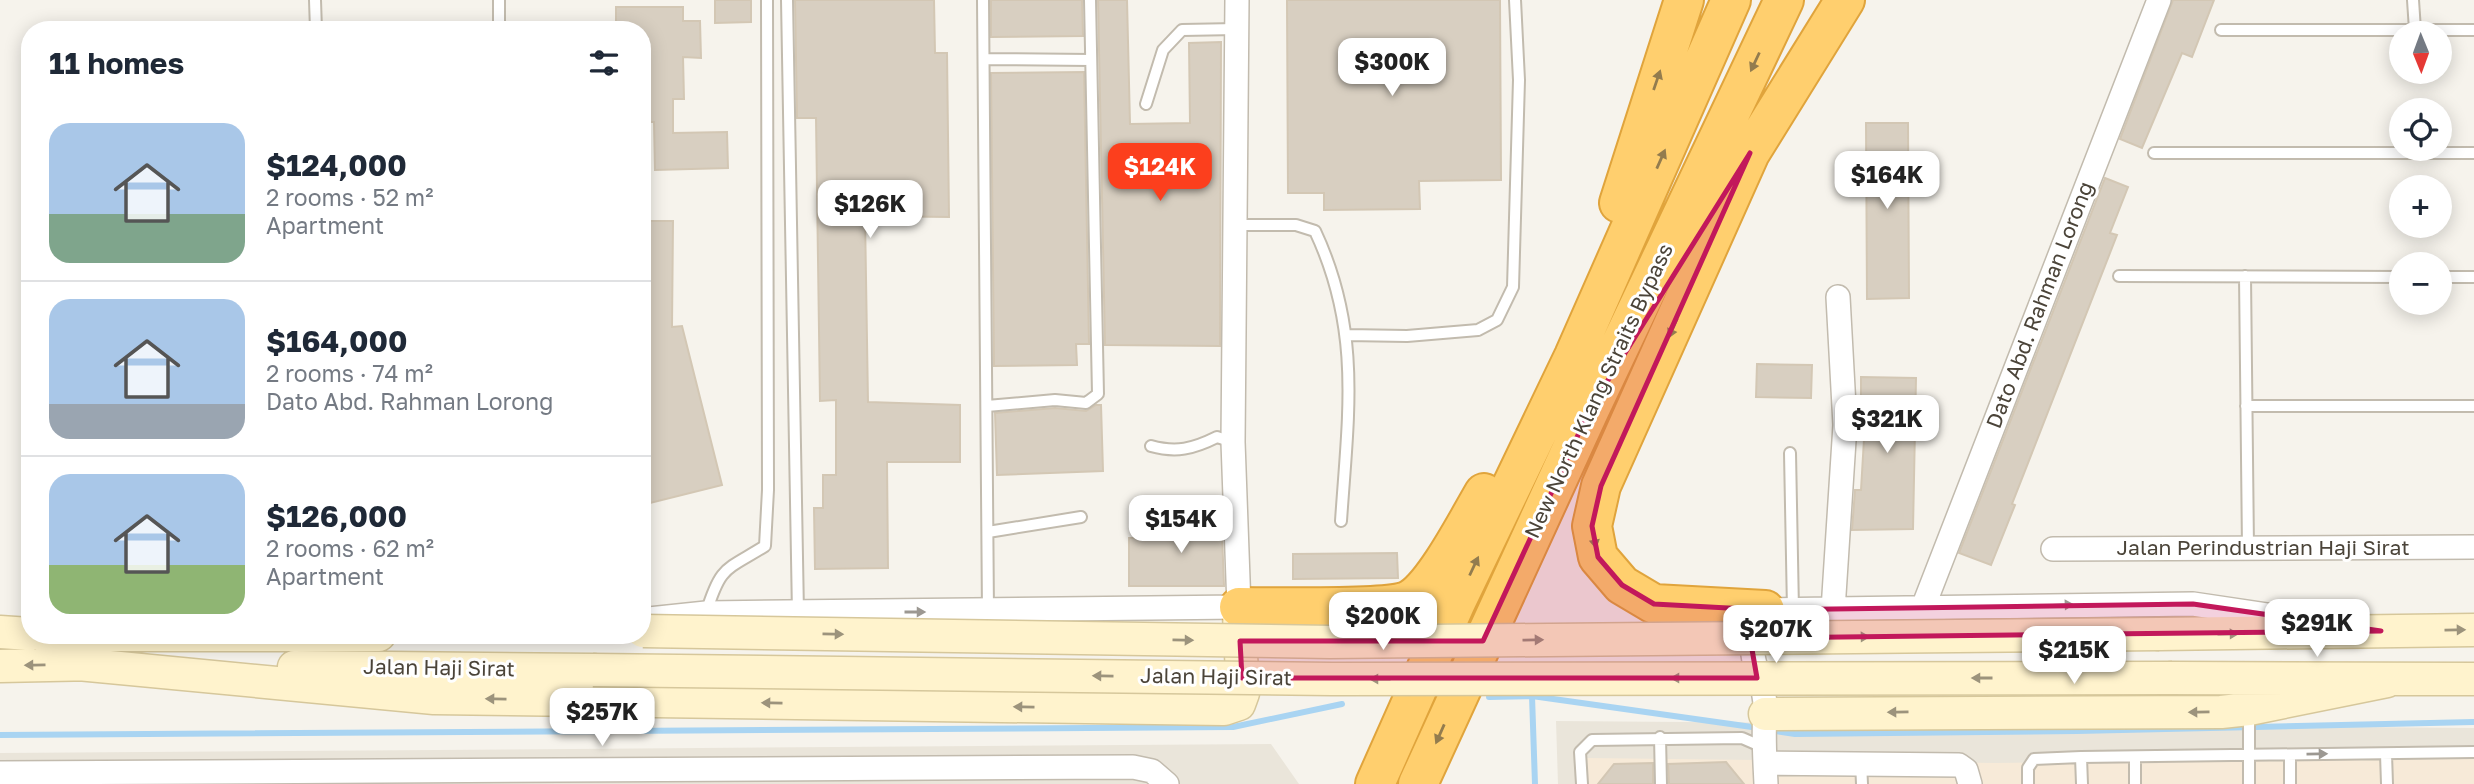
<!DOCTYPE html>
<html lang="en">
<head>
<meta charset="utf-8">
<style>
  :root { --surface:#fff; --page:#f6f6f7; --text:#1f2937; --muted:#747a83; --line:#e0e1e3; --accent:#fc3f1d }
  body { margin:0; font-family:"Golos Text",sans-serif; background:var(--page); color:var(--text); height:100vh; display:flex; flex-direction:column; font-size:26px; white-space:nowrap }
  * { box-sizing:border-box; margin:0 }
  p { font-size:23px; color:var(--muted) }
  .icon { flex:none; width:38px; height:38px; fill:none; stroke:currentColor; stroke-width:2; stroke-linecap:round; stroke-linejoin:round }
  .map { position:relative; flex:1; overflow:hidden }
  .side { position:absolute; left:21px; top:21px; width:630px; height:623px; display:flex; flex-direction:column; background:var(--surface); border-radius:28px; box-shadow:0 4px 18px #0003 }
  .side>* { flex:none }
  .needle { width:46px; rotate:179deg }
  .controls { position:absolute; left:2389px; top:21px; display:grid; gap:14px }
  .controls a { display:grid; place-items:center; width:63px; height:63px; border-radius:50%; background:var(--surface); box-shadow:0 4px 18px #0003; font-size:35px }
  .price { position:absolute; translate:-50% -60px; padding:0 16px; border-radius:14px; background:#fff; color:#222; font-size:23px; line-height:46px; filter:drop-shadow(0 2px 4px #0008) }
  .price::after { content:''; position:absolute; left:50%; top:42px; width:21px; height:16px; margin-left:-10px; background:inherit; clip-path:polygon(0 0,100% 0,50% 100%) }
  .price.on { background:var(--accent); color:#fff }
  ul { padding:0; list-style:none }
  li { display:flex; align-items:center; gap:21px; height:175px; padding:0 28px }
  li+li { border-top:2px solid var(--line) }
  li span { display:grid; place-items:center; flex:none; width:196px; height:140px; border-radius:21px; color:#555 }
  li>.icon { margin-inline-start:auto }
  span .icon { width:84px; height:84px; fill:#fffc; stroke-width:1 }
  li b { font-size:30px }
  h2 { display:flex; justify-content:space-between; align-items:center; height:84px; padding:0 28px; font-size:30px }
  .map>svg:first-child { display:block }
  .residential { fill:#eae5da }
  .commercial { fill:#f7ead8 }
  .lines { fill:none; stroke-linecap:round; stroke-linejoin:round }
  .stream { stroke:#a9d4f2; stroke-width:6 }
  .building { fill:#d8cfc1; stroke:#d3c7b4; stroke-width:2 }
  .service-casing { stroke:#c2bbae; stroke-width:14 }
  .minor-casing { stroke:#c2bbae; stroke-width:26 }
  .secondary-casing { stroke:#d6c79b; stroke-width:35 }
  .motorway-casing { stroke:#e0a43c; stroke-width:42 }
  .service { stroke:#fff; stroke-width:10 }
  .minor { stroke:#fff; stroke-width:23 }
  .secondary { stroke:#fff3cd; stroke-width:32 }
  .motorway { stroke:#ffcf6e; stroke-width:38 }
  .secondary-bridge-casing { stroke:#d6c79b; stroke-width:35; stroke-linecap:butt }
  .secondary-bridge { stroke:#fff3cd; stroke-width:32 }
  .oneway { fill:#937c4e }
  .oneway2 { fill:#9c9892 }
  .oneway3 { fill:#9c937c }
  .marked { fill:#c2185b; fill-opacity:0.2; stroke:#c2185b; stroke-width:5; stroke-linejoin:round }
  .labels { text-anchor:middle; stroke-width:6; stroke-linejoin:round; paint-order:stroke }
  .street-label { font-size:21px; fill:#4b4439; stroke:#fff }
</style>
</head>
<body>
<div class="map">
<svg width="2474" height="784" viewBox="0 0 2474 784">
  <rect width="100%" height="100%" fill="#f6f3ec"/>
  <path class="residential" d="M1556,721L2474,728V784H1558Z
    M1271,744L1299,784H0V753Z"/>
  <path class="commercial" d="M2474,757V784H1588L1587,758L1996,763Z"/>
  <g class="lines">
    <path class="stream" d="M1489,697L1532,696
      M1769,730L1795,734L2077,731L2474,722
      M0,735L1233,727L1342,704
      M1535,784L1532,696L1759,728"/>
  </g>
  <path class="building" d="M715,0H751V22L715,23Z
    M795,0H934L935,53H947L949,217L865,216L868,402L960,405V462H887L888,568L815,569L814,508H823V475H836V400L820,401L816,118H797Z
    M991,0H1082L1083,36L991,37Z
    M1098,0H1127L1130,124L1190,123L1189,43L1221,42L1220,346L1105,345Z
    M1287,0H1500L1501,180L1419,181L1420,209L1324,210V193H1288Z
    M2173,0H2214L2192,57L2182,53L2142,148L2120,139Z
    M616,7H683V21H700L701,58L683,57L684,99H673V133L727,132L728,168L655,170L654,122H642V30H616Z
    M1084,72L1089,344H1076L1077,365L994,366L991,73Z
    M1866,123H1908L1909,298L1867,299Z
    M2105,178L2128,187L2110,233L2117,235L2012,504L2015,505L1991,565L1959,553Z
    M642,221H673L672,327L682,326L722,485L642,505Z
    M1757,364L1812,365L1811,398L1756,397Z
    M1861,377L1916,378L1913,529L1852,530L1855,490H1861L1866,405H1861Z
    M1096,405H1101L1103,471L997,475L995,413L1055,408L1086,411Z
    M1190,507H1221L1224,586H1129V538H1190Z
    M1397,553L1398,578L1293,579V554Z
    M1726,762L1744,784H1669L1668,764Z
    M1653,763V784H1598L1614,764Z"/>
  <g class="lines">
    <g class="service-casing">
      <path id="service" d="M315,0L316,30
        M499,0V30
        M787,0L798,613
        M983,0L988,612
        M2413,0L2415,30
        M2221,30H2474
        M984,59L1091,60
        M1146,104L1163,50L1182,30L1237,29
        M2154,153H2474
        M1238,225H1296L1315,231C1362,331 1348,415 1341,521
        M2119,276L2401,277
        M2245,276L2248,548
        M2440,277H2474
        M1347,335L1407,336L1478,330L1497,320L1513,287L1519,80L1515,0
        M987,406L1055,400L1086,403L1098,394L1090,0
        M2246,406H2474
        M1151,446C1176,453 1193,449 1217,437L1233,442
        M1790,453L1793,610
        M988,532L1081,517
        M706,613C721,565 725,571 765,546L768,490L767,0
        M2249,712V784
        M1660,737L1661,784
        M2386,754L2387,784
        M2290,755V784
        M1861,762L1862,784
        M1582,784L1580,752L1592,740L1742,738L1765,748
        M2028,784V768L2034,759L2081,757
        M2082,784L2081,757L2474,752
        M2135,784V757"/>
    </g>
    <g class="minor-casing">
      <path id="minor" d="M2053,549L2474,547
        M1833,610L1845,425L1838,297
        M1922,610L2159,0
        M649,619L706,613L1239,607L1233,442L1237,0
        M1765,763L1959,765L1966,770L1970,784
        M0,773L1133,767L1152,771L1167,784
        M1766,784C1765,761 1763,737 1765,714C1768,673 1735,658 1765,610L2193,604L2308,621"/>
    </g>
    <g class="secondary-casing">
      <path id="secondary" d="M0,632L30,634
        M2159,634L2474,630
        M43,635H379
        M78,664L434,698L1224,709L1239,704L1243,693L1239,615
        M0,666L98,664
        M294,667L593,670
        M2172,678L2474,679
        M1765,714L2221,712L2249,709L2387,681"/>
    </g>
    <g class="motorway-casing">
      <path id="motorway" d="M1750,153L1601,486L1592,526L1598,557L1622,585L1654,604L1765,610
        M1737,174L1845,0
        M1619,203L1684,0
        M1239,607C1268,607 1393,610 1411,599C1436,583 1468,520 1484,493
        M1375,784L1456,602L1574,356L1731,0
        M1418,784L1590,409L1784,0"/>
    </g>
    <use href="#service" class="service"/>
    <use href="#minor" class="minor"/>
    <use href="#secondary" class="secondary"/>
    <use href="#motorway" class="motorway"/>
    <g class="secondary-bridge-casing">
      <path id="secondary-bridge" d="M643,631L1330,642L2159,634
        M593,670L1332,679L2172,678"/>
    </g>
    <use href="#secondary-bridge" class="secondary-bridge"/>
  </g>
  <defs><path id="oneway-solid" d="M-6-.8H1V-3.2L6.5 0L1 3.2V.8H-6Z" transform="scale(1.75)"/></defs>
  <g class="oneway">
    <use href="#oneway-solid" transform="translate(1755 62) rotate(115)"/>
    <use href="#oneway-solid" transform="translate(1657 80) rotate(-71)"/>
    <use href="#oneway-solid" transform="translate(1661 159) rotate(-66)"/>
    <use href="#oneway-solid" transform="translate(1673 328) rotate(114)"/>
    <use href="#oneway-solid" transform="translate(1594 538) rotate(79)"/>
    <use href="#oneway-solid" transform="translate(1474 566) rotate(-65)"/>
    <use href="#oneway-solid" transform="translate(1440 734) rotate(114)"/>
  </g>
  <g class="oneway2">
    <use href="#oneway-solid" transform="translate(2063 605) rotate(-2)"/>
    <use href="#oneway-solid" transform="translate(915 612)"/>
    <use href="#oneway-solid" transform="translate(2317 754) rotate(-1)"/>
  </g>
  <g class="oneway3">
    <use href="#oneway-solid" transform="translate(2455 630) rotate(-1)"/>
    <use href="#oneway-solid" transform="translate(833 634) rotate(1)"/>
    <use href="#oneway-solid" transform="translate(2228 634) rotate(-1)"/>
    <use href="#oneway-solid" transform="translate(1859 637) rotate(-1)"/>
    <use href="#oneway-solid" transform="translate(1183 640) rotate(1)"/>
    <use href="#oneway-solid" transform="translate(1533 640) rotate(-1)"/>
    <use href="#oneway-solid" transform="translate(35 665) rotate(179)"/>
    <use href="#oneway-solid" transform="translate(1103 676) rotate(-179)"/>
    <use href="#oneway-solid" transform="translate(1681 678) rotate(180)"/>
    <use href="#oneway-solid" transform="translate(1982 678) rotate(180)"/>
    <use href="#oneway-solid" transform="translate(1380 679) rotate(180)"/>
    <use href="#oneway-solid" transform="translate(496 699) rotate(-179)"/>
    <use href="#oneway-solid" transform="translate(772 703) rotate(-179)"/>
    <use href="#oneway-solid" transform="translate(1024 707) rotate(-179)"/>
    <use href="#oneway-solid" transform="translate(1898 712) rotate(179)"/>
    <use href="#oneway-solid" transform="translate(2199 712) rotate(179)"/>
  </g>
  <path class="marked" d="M1750,153L1601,486L1592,526L1598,557L1622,585L1654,604L1765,610L2193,604L2381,631L1750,638L1757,678H1242L1240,641H1483L1590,409Z"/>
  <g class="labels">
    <g class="street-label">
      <text transform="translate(2040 305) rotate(-69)" y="7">Dato Abd. Rahman Lorong</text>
      <text transform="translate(1599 391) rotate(-65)" y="7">New North Klang Straits Bypass</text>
      <text x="2263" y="555">Jalan Perindustrian Haji Sirat</text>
      <text transform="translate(439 668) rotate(1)" y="7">Jalan Haji Sirat</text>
      <text transform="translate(1216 677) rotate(1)" y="7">Jalan Haji Sirat</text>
    </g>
  </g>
</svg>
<div class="controls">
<a><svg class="needle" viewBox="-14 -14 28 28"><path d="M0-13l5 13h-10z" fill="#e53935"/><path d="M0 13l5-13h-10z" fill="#747a83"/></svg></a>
<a><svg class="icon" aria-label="locate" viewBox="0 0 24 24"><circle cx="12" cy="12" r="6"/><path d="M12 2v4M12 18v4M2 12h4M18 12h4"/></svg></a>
<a>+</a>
<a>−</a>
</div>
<b class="price" style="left:1392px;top:98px">$300K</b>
<b class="price on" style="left:1160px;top:203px">$124K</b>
<b class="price" style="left:1887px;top:211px">$164K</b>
<b class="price" style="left:870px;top:240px">$126K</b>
<b class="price" style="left:1887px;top:455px">$321K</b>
<b class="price" style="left:1181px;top:555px">$154K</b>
<b class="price" style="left:1383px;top:652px">$200K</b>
<b class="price" style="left:2317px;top:659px">$291K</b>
<b class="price" style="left:1776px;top:665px">$207K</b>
<b class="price" style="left:2074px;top:686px">$215K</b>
<b class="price" style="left:602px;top:748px">$257K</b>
<section class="side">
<h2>11 homes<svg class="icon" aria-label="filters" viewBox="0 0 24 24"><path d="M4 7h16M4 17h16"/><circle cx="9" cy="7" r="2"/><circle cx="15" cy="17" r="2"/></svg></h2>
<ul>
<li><span style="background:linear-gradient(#a9c7e8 65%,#7fa58c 0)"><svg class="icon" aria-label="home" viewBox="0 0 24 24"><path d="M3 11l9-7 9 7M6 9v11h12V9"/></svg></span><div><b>$124,000</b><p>2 rooms · 52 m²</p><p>Apartment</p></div></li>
<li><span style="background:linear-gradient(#a9c7e8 75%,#9aa5b1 0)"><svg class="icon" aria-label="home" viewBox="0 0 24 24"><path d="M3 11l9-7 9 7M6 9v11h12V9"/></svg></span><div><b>$164,000</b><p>2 rooms · 74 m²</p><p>Dato Abd. Rahman Lorong</p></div></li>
<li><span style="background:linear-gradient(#a9c7e8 65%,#8fb573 0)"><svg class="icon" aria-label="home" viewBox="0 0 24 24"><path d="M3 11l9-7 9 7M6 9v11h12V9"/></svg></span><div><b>$126,000</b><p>2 rooms · 62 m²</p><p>Apartment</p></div></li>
</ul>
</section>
</div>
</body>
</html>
